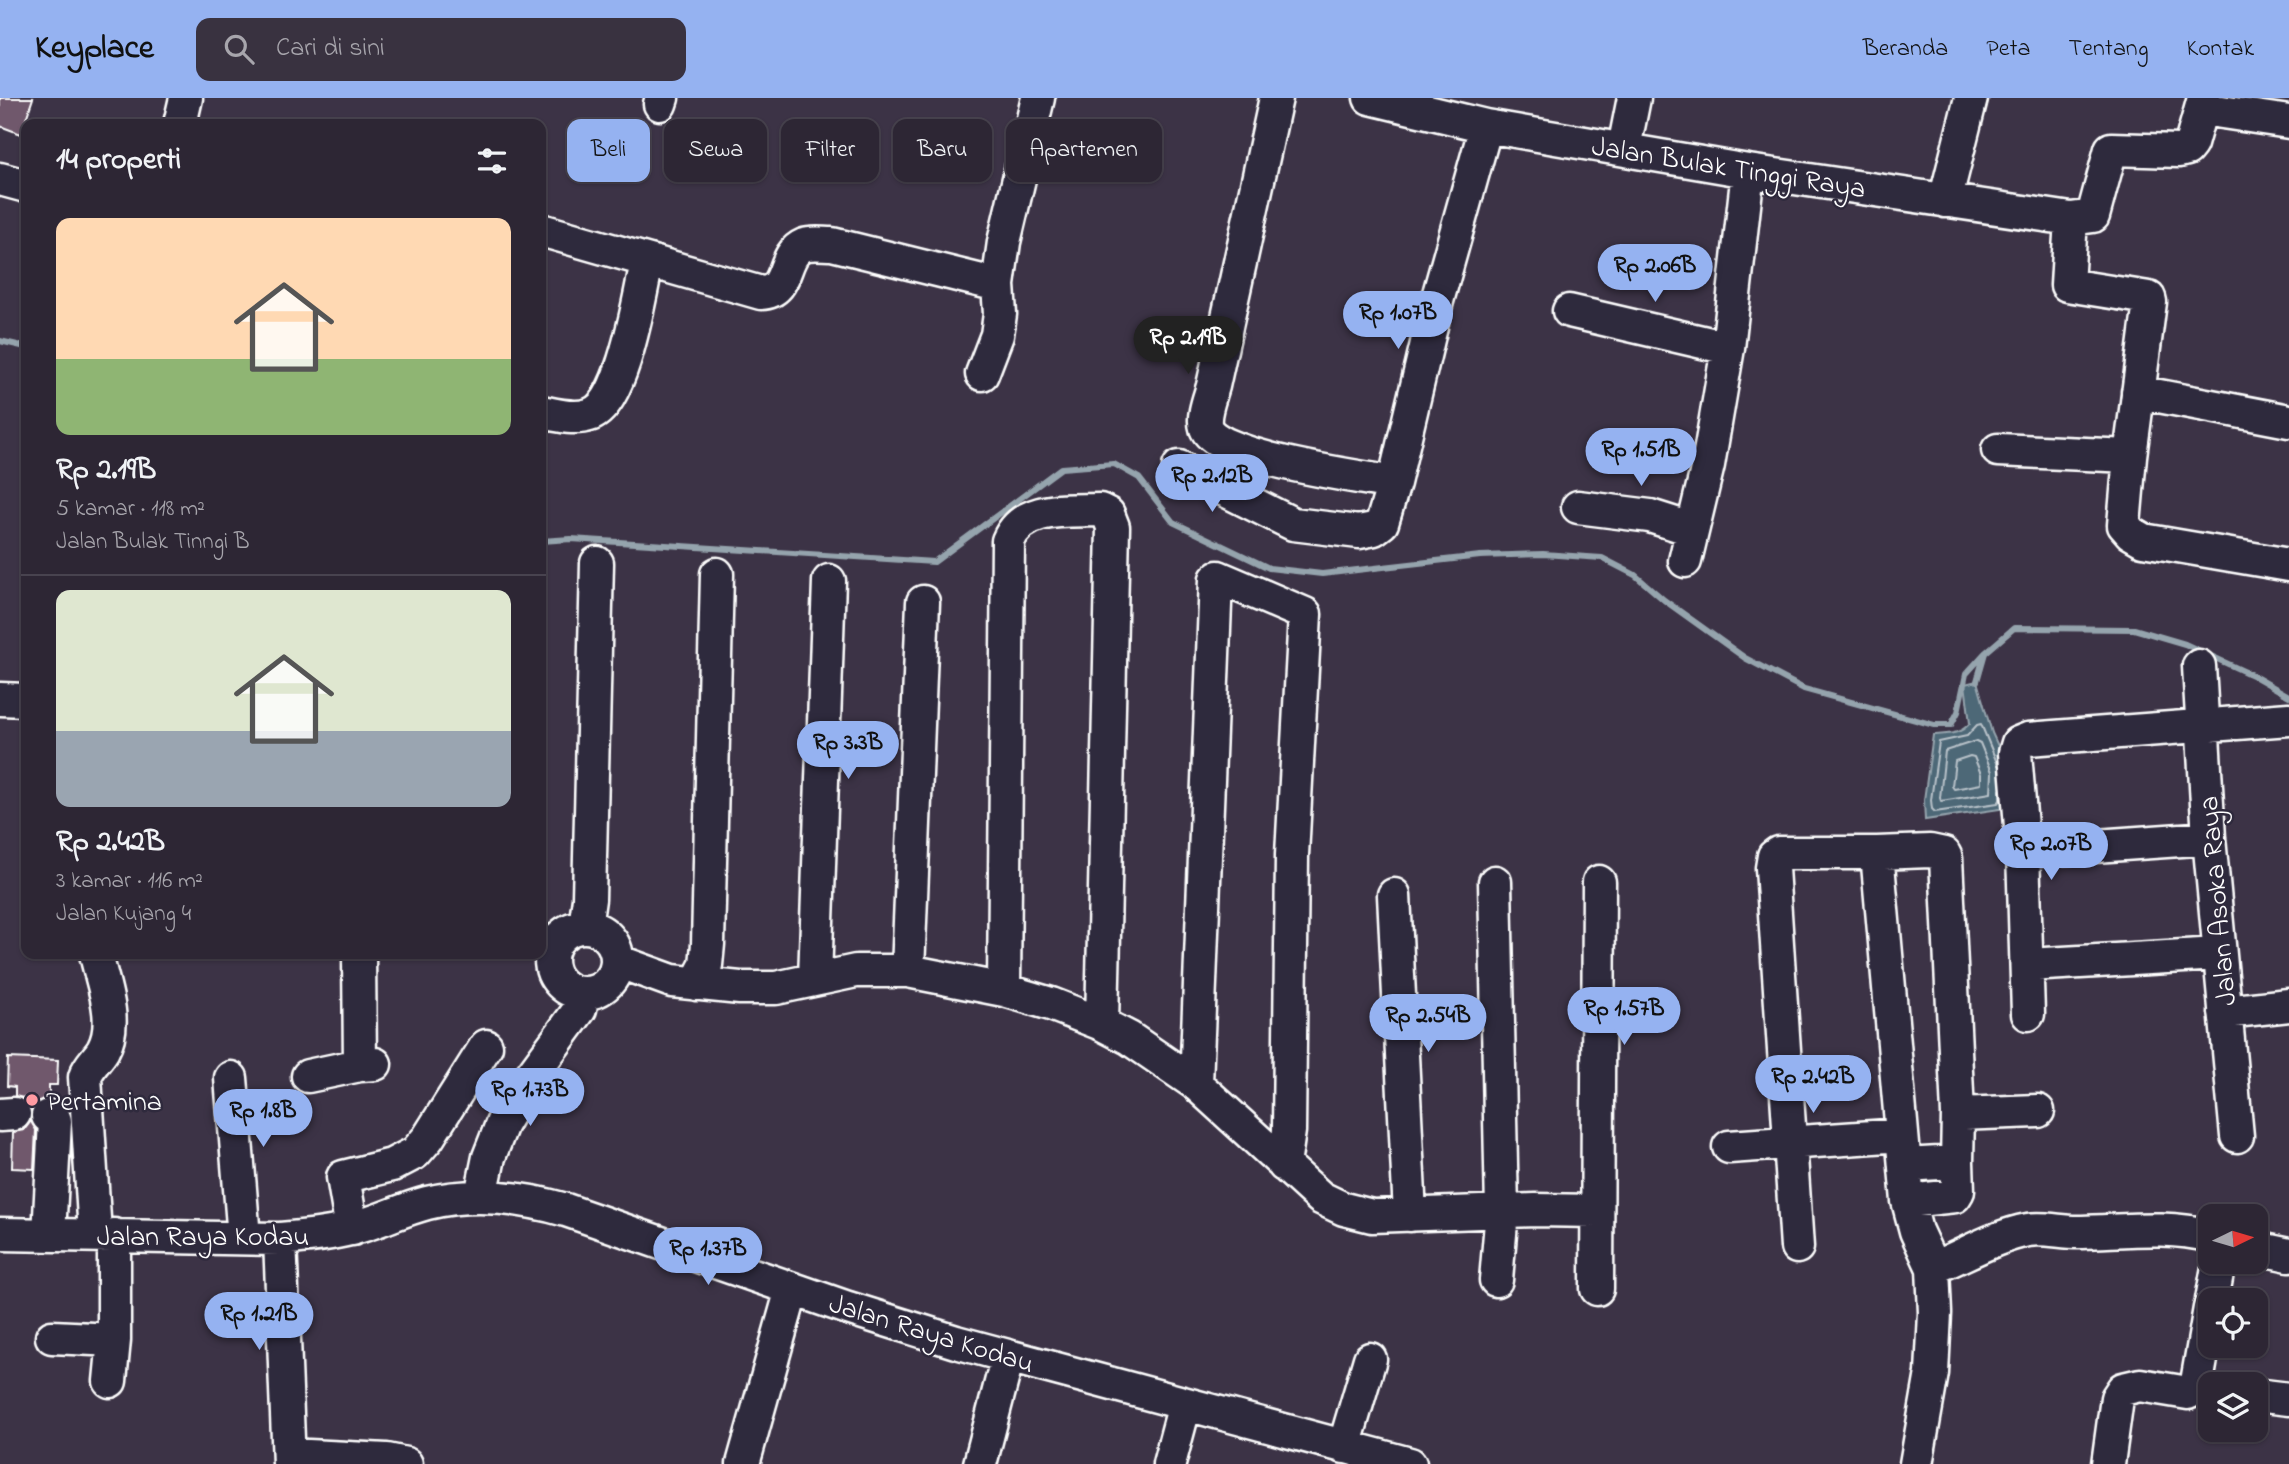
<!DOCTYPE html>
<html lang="id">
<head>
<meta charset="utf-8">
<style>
  :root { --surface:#2d2634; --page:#393240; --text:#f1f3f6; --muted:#a7a5ac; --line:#48434f; --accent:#95b2f1 }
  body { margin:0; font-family:"Indie Flower",sans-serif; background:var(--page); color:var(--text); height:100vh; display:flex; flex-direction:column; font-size:26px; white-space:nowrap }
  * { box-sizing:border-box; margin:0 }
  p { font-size:23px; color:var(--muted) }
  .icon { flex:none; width:38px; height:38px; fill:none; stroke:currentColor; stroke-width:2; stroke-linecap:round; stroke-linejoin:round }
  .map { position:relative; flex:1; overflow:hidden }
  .drawer { position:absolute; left:21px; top:21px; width:525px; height:840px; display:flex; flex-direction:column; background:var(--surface); border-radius:14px; box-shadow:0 2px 5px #0004,0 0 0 2px var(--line) }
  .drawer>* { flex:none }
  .hud { position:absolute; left:567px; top:21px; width:665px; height:63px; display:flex; gap:14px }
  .needle { width:46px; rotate:85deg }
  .buttons { position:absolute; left:2198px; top:1106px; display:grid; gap:14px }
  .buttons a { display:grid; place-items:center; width:70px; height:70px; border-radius:14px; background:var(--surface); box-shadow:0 2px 5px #0004,0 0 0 2px var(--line); font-size:35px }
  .price { position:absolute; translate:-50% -60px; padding:0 16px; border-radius:24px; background:var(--accent); color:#111; font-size:23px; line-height:46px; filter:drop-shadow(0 2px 4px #0008) }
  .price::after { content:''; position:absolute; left:50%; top:42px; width:21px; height:16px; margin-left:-10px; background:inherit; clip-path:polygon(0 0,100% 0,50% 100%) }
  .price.active { background:#222; color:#fff }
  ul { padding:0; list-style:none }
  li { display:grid; align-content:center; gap:14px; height:371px; padding:0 35px }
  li+li { border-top:2px solid var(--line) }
  li span { display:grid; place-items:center; height:217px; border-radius:14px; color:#555 }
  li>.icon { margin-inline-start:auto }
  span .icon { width:126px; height:126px; fill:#fffc; stroke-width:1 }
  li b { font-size:30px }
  h2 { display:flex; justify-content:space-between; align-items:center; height:84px; padding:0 35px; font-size:30px }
  .pill { padding:0 24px; border-radius:14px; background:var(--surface); box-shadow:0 2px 5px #0004,0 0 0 2px var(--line); font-size:24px; line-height:63px }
  .pill.active { background:var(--accent); color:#111 }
  header { display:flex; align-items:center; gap:42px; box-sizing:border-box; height:98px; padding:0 35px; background:var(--accent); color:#111 }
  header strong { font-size:33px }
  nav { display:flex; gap:38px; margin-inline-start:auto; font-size:24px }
  .search { width:490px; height:63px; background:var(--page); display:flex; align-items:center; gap:18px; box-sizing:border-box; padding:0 24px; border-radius:14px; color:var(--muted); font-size:26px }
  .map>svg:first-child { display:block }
  .water { fill:#4e6777; stroke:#95a4ad; stroke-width:2 }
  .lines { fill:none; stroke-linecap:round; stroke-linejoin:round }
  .shore { stroke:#b8c2c9; stroke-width:2 }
  .stream { stroke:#95a4ad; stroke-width:6 }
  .building { fill:#70596c; stroke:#fff; stroke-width:2 }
  .minor-casing { stroke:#fff; stroke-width:37 }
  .minor { stroke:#2f2a3d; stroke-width:32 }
  .poi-dot { fill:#ff9aa2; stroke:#2f2a3d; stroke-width:2.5 }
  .labels { text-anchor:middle; stroke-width:5; stroke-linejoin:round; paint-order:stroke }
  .street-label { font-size:28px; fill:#fff; stroke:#2f2a3d }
  .poi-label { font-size:28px; fill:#fff; stroke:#2f2a3d; text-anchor:start }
</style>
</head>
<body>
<header>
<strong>Keyplace</strong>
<div class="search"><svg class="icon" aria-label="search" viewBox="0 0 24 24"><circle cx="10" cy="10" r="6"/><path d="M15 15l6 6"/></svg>Cari di sini</div>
<nav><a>Beranda</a><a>Peta</a><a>Tentang</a><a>Kontak</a></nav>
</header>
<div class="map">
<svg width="2289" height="1366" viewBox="0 0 2289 1366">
  <rect width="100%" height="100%" fill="#3c3346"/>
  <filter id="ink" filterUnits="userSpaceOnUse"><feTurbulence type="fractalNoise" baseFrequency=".0143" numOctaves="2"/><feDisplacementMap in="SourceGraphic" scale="14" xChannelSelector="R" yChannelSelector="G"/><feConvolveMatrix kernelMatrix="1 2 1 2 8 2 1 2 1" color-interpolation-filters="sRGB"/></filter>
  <g filter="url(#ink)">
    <path class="water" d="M1977,583L1992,635L2008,670L2007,710L1925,722L1924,702L1933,637C1948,636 1960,637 1970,625L1965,586Z"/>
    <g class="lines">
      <path class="shore" d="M1976,643L1980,645L1992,674L1991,695L1941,703L1940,700L1945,653Z
        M1970,658L1974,659L1981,676V686L1954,691L1952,688L1955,663Z
        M1998,667L1981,626L1977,627L1967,638L1939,644L1931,702L1932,711L1935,714L1998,705L2000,702V692"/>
      <path class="stream" d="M0,243L26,249
        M541,443L571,441L934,464L1061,370L1114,366L1139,380L1173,424L1269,470L1322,476L1480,458L1543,456L1602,460L1635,477L1664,502L1745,560L1804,591L1934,627H1951L1958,614L1966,576L1985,555
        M1977,583L1985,555L2014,530L2134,531L2185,546L2254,578L2289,598"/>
    </g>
    <path class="building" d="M0,0H33L21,36L0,28Z
      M8,960L58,962L57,987H49V1000L36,1004L31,1011L23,1000L15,998V989L7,988Z
      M31,1023L36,1032L34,1071L12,1070L13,1034L24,1032Z"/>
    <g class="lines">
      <g class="minor-casing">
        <path id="minor" d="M1276,0L1213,288C1210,299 1202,318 1206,330C1217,360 1362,379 1394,385
          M1370,0L1486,28L1748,73L2071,121L2093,118L2111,51L2179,53L2187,51L2191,46L2204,0
          M660,6L662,0
          M2202,11L2289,24
          M180,26L186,0
          M1624,50L1634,0
          M0,81L26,88
          M1945,103L1971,0
          M2071,121L2067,187L2149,200L2150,204L2130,358L2124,427L2131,435L2143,442L2289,467
          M541,132L761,195C791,194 780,157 804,147C812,144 823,146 832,146L998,187
          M1569,213L1728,250
          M982,276L997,237L1000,216L998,187L1004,144L1038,0
          M2138,294L2289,323
          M541,314C556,317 574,322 589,317C623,308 640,196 647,164
          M1998,352L2130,358
          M1179,369L1293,426L1359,434L1374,431L1382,425L1394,385L1437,203L1486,28
          M1578,409L1650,418L1691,431
          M1685,463L1708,367L1728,250L1748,73
          M2199,568L2209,740L2237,1038
          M0,601L26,602
          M2023,753L2209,740
          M1877,755L1908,1103L1916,1133L1933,1170L1935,1215L1932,1275L1916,1366
          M1495,784L1502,1113L1496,1182
          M1394,797L1410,1117
          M585,829L589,801L597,465
          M551 862a33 33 0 1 1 66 0a33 33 0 1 1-66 0Z
          M359,856L360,967
          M617,863L672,883L740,890H776L856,873H908L1004,892L1051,906L1102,926L1129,940L1196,986L1321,1100L1344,1111L1372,1118L1535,1112L1597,1113
          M2028,867L2219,856
          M908,873L923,504
          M815,881L829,483
          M696,886L706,867L708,846L717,476
          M1004,892L1008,443C1023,407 1067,413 1100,412L1108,416L1113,429L1102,926
          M2225,914L2289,907
          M2028,916L2023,753L2015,655L2018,645L2028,641L2289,621
          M308,978L360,967L375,966
          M231,980L244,1140
          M1196,986L1216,481L1218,479L1305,516L1292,757L1289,1033L1284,1067
          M1958,1016L2038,1013
          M0,1017L14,1016
          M48,1018L54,1020L55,1023L49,1137
          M1729,1049L1902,1037
          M481,1098L489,1059L502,1026L525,986L580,911L583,895
          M1908,1103L1955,1098L1958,1093L1957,1064
          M352,1131L343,1079L392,1067L415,1055L428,1040L486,948
          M0,1136L280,1141C304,1139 327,1137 350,1131C376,1125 400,1112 427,1105C473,1094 520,1099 566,1112L848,1210L956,1244L1410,1366
          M95,1136L85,979C89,967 97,962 103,952C119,923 102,885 96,856
          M280,1141L289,1366
          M1797,1149L1772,770L1774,758L1778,755H1877L1930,753L1944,756L1946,760L1958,1016L1957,1064L1905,1067
          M2256,1150L2289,1157
          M1933,1170C1963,1158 1995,1138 2028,1132C2045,1129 2064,1135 2082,1134C2125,1133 2168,1127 2210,1138
          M1597,1191L1599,784
          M2212,1202L2219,1164
          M52,1239L114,1242
          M110,1283L114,1242V1137
          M2256,1297L2289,1301
          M1344,1349L1370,1261
          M289,1357L387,1362L406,1366
          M743,1366L792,1191
          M980,1366L1008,1258
          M1169,1366L1185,1306
          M2108,1366L2117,1300L2123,1291L2140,1287L2188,1295L2196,1290L2210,1210"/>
      </g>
      <use href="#minor" class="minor"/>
    </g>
  </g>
  <circle class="poi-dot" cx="32" cy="1002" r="7"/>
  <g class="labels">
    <g class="street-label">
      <text transform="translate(1729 68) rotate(9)" y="10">Jalan Bulak Tinggi Raya</text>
      <text transform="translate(2216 803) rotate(-95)" y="10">Jalan Asoka Raya</text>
      <text x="203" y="1147">Jalan Raya Kodau</text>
      <text transform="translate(932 1234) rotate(17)" y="10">Jalan Raya Kodau</text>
    </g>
    <g class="poi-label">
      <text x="46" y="1012">Pertamina</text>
    </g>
  </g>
</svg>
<div class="buttons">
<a><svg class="needle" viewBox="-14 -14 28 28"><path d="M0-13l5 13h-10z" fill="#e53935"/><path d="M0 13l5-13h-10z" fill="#a7a5ac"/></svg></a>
<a><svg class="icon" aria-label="locate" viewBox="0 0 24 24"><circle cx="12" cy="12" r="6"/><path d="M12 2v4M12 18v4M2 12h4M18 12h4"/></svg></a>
<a><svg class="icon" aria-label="layers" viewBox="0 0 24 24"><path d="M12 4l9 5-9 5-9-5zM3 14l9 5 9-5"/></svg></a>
</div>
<b class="price" style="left:1655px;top:206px">Rp 2.06B</b>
<b class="price" style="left:1398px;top:253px">Rp 1.07B</b>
<b class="price active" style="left:1188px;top:278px">Rp 2.19B</b>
<b class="price" style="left:1641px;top:390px">Rp 1.51B</b>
<b class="price" style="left:1212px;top:416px">Rp 2.12B</b>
<b class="price" style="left:848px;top:683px">Rp 3.3B</b>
<b class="price" style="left:2051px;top:784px">Rp 2.07B</b>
<b class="price" style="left:1624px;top:949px">Rp 1.57B</b>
<b class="price" style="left:1428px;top:956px">Rp 2.54B</b>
<b class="price" style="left:1813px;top:1017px">Rp 2.42B</b>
<b class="price" style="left:530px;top:1030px">Rp 1.73B</b>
<b class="price" style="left:263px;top:1051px">Rp 1.8B</b>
<b class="price" style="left:708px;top:1189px">Rp 1.37B</b>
<b class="price" style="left:259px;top:1254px">Rp 1.21B</b>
<div class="hud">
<a class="pill active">Beli</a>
<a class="pill">Sewa</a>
<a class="pill">Filter</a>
<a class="pill">Baru</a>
<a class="pill">Apartemen</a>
</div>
<section class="drawer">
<h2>14 properti<svg class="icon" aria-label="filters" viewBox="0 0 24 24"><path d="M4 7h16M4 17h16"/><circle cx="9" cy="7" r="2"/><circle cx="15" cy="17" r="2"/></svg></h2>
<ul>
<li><span style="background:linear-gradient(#ffd9b3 65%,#8fb573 0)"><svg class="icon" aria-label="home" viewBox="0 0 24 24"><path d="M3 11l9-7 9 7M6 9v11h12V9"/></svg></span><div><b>Rp 2.19B</b><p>5 kamar · 118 m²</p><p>Jalan Bulak Tinngi B</p></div></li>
<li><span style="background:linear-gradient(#dfe7d0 65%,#9aa5b1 0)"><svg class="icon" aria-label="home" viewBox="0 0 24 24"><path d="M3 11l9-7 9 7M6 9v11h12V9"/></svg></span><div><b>Rp 2.42B</b><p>3 kamar · 116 m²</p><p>Jalan Kujang 4</p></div></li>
</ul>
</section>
</div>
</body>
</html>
